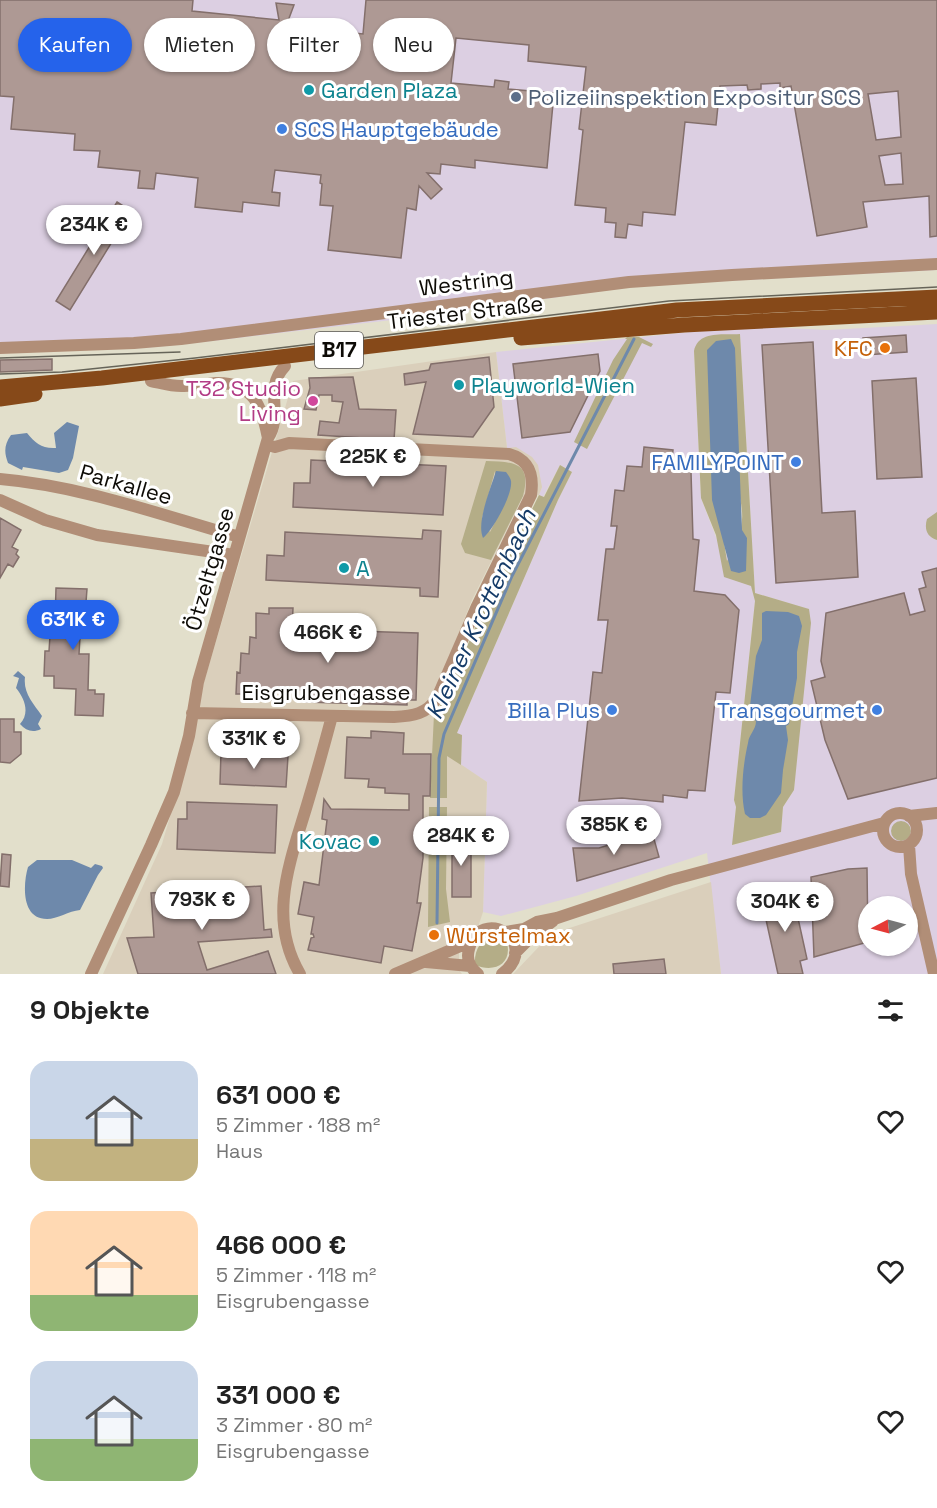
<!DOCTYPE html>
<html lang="de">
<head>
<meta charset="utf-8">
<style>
  :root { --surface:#fff; --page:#f6f6f6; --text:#222; --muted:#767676; --accent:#2563eb }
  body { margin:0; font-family:"Space Grotesk",sans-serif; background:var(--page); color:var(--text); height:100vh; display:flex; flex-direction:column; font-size:22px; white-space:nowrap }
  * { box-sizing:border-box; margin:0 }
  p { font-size:20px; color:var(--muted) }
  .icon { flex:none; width:33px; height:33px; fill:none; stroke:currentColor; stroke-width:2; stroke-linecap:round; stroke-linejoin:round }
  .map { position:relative; height:974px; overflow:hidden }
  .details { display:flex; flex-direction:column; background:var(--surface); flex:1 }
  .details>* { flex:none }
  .hud { position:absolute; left:18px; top:18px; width:600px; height:54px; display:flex; gap:12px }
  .needle { width:39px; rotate:264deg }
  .tools { position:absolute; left:858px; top:896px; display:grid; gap:12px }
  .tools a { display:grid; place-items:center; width:60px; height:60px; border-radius:50%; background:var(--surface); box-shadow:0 2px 4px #0004; font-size:30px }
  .price { position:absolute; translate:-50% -51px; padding:0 14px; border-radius:21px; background:#fff; color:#222; font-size:20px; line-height:39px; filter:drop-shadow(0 2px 3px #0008) }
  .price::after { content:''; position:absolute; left:50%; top:36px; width:18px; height:14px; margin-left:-9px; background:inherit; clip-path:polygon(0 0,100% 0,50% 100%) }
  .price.selected { background:var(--accent); color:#fff }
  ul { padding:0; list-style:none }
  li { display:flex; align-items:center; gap:18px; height:150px; padding:0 30px }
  li span { display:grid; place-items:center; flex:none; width:168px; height:120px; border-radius:18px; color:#555 }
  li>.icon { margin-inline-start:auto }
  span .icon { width:72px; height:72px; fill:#fffc; stroke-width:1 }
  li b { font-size:26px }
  h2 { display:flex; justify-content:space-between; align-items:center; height:72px; padding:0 30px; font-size:26px }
  .tag { padding:0 21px; border-radius:27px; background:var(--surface); box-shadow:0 2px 4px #0004; font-size:21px; line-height:54px }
  .tag.selected { background:var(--accent); color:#fff }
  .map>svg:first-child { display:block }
  .commercial { fill:#dccfe2; fill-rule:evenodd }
  .industrial { fill:#dacfbb }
  .green { fill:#b4ad87; fill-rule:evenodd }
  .water { fill:#6e89ab }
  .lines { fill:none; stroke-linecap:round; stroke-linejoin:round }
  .stream { stroke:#6e89ab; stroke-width:3 }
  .building { fill:#ae9994; stroke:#836f6b; stroke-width:1.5; fill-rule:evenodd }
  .minor { stroke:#b18e77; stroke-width:12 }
  .major { stroke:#864919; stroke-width:15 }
  .tram { stroke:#666459; stroke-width:1.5 }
  .culture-dot { fill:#0f9aa8; stroke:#fff; stroke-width:2 }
  .service-dot { fill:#5c6f8a; stroke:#fff; stroke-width:2 }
  .shop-dot { fill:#3f7fe0; stroke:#fff; stroke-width:2 }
  .food-dot { fill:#e8710a; stroke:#fff; stroke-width:2 }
  .hotel-dot { fill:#d1479c; stroke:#fff; stroke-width:2 }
  .labels { text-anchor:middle; stroke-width:6; stroke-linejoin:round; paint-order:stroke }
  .shield { fill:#fff; stroke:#565451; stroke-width:1.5 }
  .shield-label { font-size:21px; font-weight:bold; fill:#0d0b06 }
  .culture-label { font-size:22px; fill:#0d838f; stroke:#fff; text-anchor:start }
  .service-label { font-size:22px; fill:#4e5e75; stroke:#fff; text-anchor:start }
  .shop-label { font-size:22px; fill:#366cbe; stroke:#fff; text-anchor:end }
  .street-label { font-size:22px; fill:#0d0b06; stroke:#fff }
  .food-label { font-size:22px; fill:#c56008; stroke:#fff; text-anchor:end }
  .hotel-label { font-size:22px; fill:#b23c85; stroke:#fff; text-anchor:end }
  .water-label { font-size:24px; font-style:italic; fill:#153b68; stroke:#fff }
</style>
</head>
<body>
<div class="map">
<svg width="937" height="974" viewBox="0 0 937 974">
  <rect width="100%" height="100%" fill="#e2dfcb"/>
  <path class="commercial" d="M0,0H937V270L645,285L392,320L212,341L144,348L0,352Z
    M937,324V974H721L707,853L576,896L501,916L483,912L487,782L461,765L462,736L457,733L558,500L572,472L560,465L543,497L539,495L542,487L507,448L496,352L748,326L827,330ZM740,334L755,593L808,609L794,790L783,807L781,832L733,845L736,806L734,800L755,601L751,586L719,545L701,498L694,351ZM868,906H908V945H868Z"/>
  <path class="industrial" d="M496,352L507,448L516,447L532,457L538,465L542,487L539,495L523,497L472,600L431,702L447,755L487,782L483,912L478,927L459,942V970L462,974H103L162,844L190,748L204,682L293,381Z
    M711,882L721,974H513L551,934Z"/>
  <path class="green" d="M740,334L755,593L809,609L811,623L794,790L783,807L781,832L732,845L736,807L734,800L755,601L751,586L724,577L716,535L701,498L694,351C698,330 724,335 740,334ZM740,498C746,526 739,537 727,561L723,536Z
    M627,337H639L653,344L651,347L642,343L587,449L574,442L613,360L627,339H625Z
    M486,461C514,462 532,462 523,496L491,560L465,553L461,544ZM495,471V522L490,532L482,518Z
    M560,465L572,472L558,500L457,733L462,735L461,765L447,756V798H430L434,714L442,703L479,619L537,499L539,495L544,497Z
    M937,512V540C927,537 924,529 927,519Z
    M429,807H447L446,889L450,922L428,927Z
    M891 831a10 10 0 1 1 20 0a10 10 0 1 1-20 0Z
    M494,935H498L506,940C514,962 496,974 475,965C474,950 480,940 494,935Z"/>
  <path class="water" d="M731,339L735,348L742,530L747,538L746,571L739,573L731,571L712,500L707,350L716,341Z
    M67,422L79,426L73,458L68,470L59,473L23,467L22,470L8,463C4,452 4,445 11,435L27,433C35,443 42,449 56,448L54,433Z
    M496,471L506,472C508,475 510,477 511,481C513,494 493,530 483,538C476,522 491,488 496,471Z
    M766,611L788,612L799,616L802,626L797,652V678L789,724L786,726L788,740L783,770L781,793L766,815L760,818H750L745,814C740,792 743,765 748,743C749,734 756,730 756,721L749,714L756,656L762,640V613Z
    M18,671L25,677C23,693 33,703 42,716L38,724L41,729C33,733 26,731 20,724C30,713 25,699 16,688L19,678L13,676Z
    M37,860H72L91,868L95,864L102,866L103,868L98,875L80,910C69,911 57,919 47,919C21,919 23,884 28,867Z"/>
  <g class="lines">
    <path class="stream" d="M437,923L439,758L444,734L512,576L634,339"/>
  </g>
  <path class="building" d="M0,0H193L192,11L279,20L276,3L294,5L288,21L335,27V31L363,34L366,0H937V236L930,237L929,196L863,202L867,227L817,236L791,86L780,88V83L761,84V89L748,90L747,85L720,86L716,125L685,122L675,215L643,212L642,226L628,224L626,238L615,237L616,223L605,222L606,208L575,205L583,130L579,129L586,67L528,61L529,45L456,38L451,83L494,87L495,80L509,82L508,89L554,93L547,168L475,160V168L441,164L440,174L427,173L442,189L431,199L419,186L416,210L407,208L401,258L328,250L333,206L320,205L322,184L320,183L321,175L275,170L272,192L280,193L279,206L243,202L242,212L195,207L198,178L156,173L154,189L138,188L140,171L98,167L100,151L74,150L75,134L11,129L14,97L0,96ZM898,91L901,137L876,140L868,94ZM901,153L903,184L885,185L879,156Z
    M117,202L131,211L70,310L56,301Z
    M906,335L907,352L865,355L863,338Z
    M813,342L822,513L855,511L858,577L776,583L762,345Z
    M598,354L600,371L570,432L522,438L513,364Z
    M489,357L494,407L473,437L413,434L426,382L405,385L404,374L429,370L431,364Z
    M52,359V370L0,372V360Z
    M353,377L359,409L396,410L394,440L318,435L320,421L339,423L343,402L332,401V395H319L316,410L304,409L310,388L309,378Z
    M916,378L922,477L877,479L872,381Z
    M644,447L673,450L671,470L691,472L693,539L699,540L694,591L725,595L739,610L730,693L716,692L705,791L688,790L687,798L663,795V802L622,798L579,801L593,672L602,673L608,620H598L606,549H614L617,526H611L615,490L624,491L627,466L642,467Z
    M311,460L446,466L443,515L293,507L294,483H310Z
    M0,518L21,530L12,547L18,550L16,554L19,557L13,567L8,564L0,578Z
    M423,530L441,531L438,597L420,596V588L266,580L267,555L284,556L285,532L422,539Z
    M937,568V778L848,799L825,740L811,681L825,677L821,661L826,613L904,593L910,615L925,611L919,589L926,587L922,572Z
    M56,588L87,589L86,602H81L80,620L101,621V637H80L79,654H89L88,690H95V694H104L103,716L75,715L76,689L54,688V676H44L45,651H49L51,621L55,622Z
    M269,608H293L292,629L418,633L416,700H407V705L304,702L305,690L279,689H276V700L244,699V694H236L237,672L240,673L241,653L249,654L250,637L256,638V613L269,614Z
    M0,719H14V732H21V754L10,763L0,762Z
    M371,731L404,733L403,754H431L430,796H423V858L417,903H421L412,951L384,946L381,963L308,950L311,938L314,937L313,934H311L314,917L298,914L304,882L319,885L327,820L322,819L324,799L331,809L409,810V794L385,793V788L368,787L369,779L345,778L347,737L371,738Z
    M221,752L288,756L286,787L220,784Z
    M187,802L277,805L275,853L177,849L178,819H187Z
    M452,830H463V849H471V897H452Z
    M652,832L659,857L577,881L573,848H599Z
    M2,854L11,855L9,887L0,886Z
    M867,868L868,942L814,957L811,877L848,869Z
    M261,886L264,930L271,929L272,937L198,942L207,970L268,951L276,974H138L127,938L154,937L151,893Z
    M792,891L807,959L800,961L803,974H778L761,897Z
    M664,959L666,974H614L613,964Z"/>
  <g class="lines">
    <path class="minor" d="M0,348L134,343L181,339L629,282L732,275L937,264
      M151,381C161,383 173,387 184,386C195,386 206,384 216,383C254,382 262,407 268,438
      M0,479C82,486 161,515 239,537
      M0,500L45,520L97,535L234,555
      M192,713L394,717C413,716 427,714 437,698L477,606L531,495C534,475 530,460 509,454L289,443L275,447L267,445
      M883 830a17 17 0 1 1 34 0a17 17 0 1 1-34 0Z
      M909,816L937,813
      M909,845L911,874L934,974
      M506,932L524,929L537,922L557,918L671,880L884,823
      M515,953L529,939L553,921
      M426,962L470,966
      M91,974L151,845L174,792L189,736L198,682L268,438C284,414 263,389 285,366
      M300,974C267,918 290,862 307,805C316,775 324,746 332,716
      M395,974L472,941
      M478,974C470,968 466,959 469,949C480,904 543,942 502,974"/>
    <path class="major" d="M521,338L684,325L937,312
      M0,387L102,378L677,310L937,297
      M0,399L35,394"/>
    <path class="tram" d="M0,358L180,352
      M0,374L62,372L195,358L669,301L937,287"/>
  </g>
  <g class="culture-dot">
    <circle cx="309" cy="90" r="6"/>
    <circle cx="459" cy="385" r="6"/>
    <circle cx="344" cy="568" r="6"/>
    <circle cx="374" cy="841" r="6"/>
  </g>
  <circle class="service-dot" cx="516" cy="97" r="6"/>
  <g class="shop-dot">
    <circle cx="282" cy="129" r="6"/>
    <circle cx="796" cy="462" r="6"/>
    <circle cx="612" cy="710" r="6"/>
    <circle cx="877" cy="710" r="6"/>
  </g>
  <g class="food-dot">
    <circle cx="885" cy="348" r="6"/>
    <circle cx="434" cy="935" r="6"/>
  </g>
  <circle class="hotel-dot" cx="313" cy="401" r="6"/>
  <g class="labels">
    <rect class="shield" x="315" y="332" width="48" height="36" rx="4.5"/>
    <g class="shield-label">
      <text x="339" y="357">B17</text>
    </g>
    <g class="culture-label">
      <text x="321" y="98">Garden Plaza</text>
      <text x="471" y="393">Playworld-Wien</text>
      <text x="356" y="576">A</text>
      <text x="362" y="849" text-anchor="end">Kovac</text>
    </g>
    <g class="service-label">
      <text x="528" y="105">Polizeiinspektion Expositur SCS</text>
    </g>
    <g class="shop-label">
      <text x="294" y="137" text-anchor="start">SCS Hauptgebäude</text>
      <text x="784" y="470">FAMILYPOINT</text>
      <text x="600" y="718">Billa Plus</text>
      <text x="865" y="718">Transgourmet</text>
    </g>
    <g class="street-label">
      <text transform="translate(466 282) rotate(-7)" y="8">Westring</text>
      <text transform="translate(465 312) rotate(-7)" y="8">Triester Straße</text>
      <text transform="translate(126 484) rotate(16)" y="8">Parkallee</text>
      <text transform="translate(209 569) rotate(-74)" y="8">Ötzeltgasse</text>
      <text x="326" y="700">Eisgrubengasse</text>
    </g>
    <g class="food-label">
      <text x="873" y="356">KFC</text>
      <text x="446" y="943" text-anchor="start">Würstelmax</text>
    </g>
    <g class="hotel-label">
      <text x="301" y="396">T32 Studio<tspan x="301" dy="25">Living</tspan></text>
    </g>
    <g class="water-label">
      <text transform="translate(481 614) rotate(-65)" y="8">Kleiner Krottenbach</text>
    </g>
  </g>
</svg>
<div class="tools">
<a><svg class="needle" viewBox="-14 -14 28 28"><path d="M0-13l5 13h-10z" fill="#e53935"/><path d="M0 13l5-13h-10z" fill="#767676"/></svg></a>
</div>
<b class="price" style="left:94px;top:256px">234K €</b>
<b class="price" style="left:373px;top:488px">225K €</b>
<b class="price selected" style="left:73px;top:651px">631K €</b>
<b class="price" style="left:328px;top:664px">466K €</b>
<b class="price" style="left:254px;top:770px">331K €</b>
<b class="price" style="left:614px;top:856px">385K €</b>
<b class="price" style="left:461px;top:867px">284K €</b>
<b class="price" style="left:202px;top:931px">793K €</b>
<b class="price" style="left:785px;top:933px">304K €</b>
<div class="hud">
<a class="tag selected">Kaufen</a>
<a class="tag">Mieten</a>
<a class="tag">Filter</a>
<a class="tag">Neu</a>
</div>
</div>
<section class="details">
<h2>9 Objekte<svg class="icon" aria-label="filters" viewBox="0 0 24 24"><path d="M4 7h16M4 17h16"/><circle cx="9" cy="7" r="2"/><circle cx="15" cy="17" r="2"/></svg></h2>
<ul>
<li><span style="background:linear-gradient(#c9d6e8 65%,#c2b280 0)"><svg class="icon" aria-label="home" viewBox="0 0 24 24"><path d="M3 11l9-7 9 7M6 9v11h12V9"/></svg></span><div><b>631 000 €</b><p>5 Zimmer · 188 m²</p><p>Haus</p></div><svg class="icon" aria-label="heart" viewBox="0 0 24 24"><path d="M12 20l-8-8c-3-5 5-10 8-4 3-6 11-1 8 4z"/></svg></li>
<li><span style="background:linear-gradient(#ffd9b3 70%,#8fb573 0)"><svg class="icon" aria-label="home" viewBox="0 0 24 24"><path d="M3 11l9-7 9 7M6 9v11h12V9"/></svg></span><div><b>466 000 €</b><p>5 Zimmer · 118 m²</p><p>Eisgrubengasse</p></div><svg class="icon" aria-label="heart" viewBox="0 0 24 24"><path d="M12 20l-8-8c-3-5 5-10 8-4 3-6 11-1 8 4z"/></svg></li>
<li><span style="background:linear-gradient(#c9d6e8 65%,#8fb573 0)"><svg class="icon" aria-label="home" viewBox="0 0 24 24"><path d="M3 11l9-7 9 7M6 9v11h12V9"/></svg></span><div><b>331 000 €</b><p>3 Zimmer · 80 m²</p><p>Eisgrubengasse</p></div><svg class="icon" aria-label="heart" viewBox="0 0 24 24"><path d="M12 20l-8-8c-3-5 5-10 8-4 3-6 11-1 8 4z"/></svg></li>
</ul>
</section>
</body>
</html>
